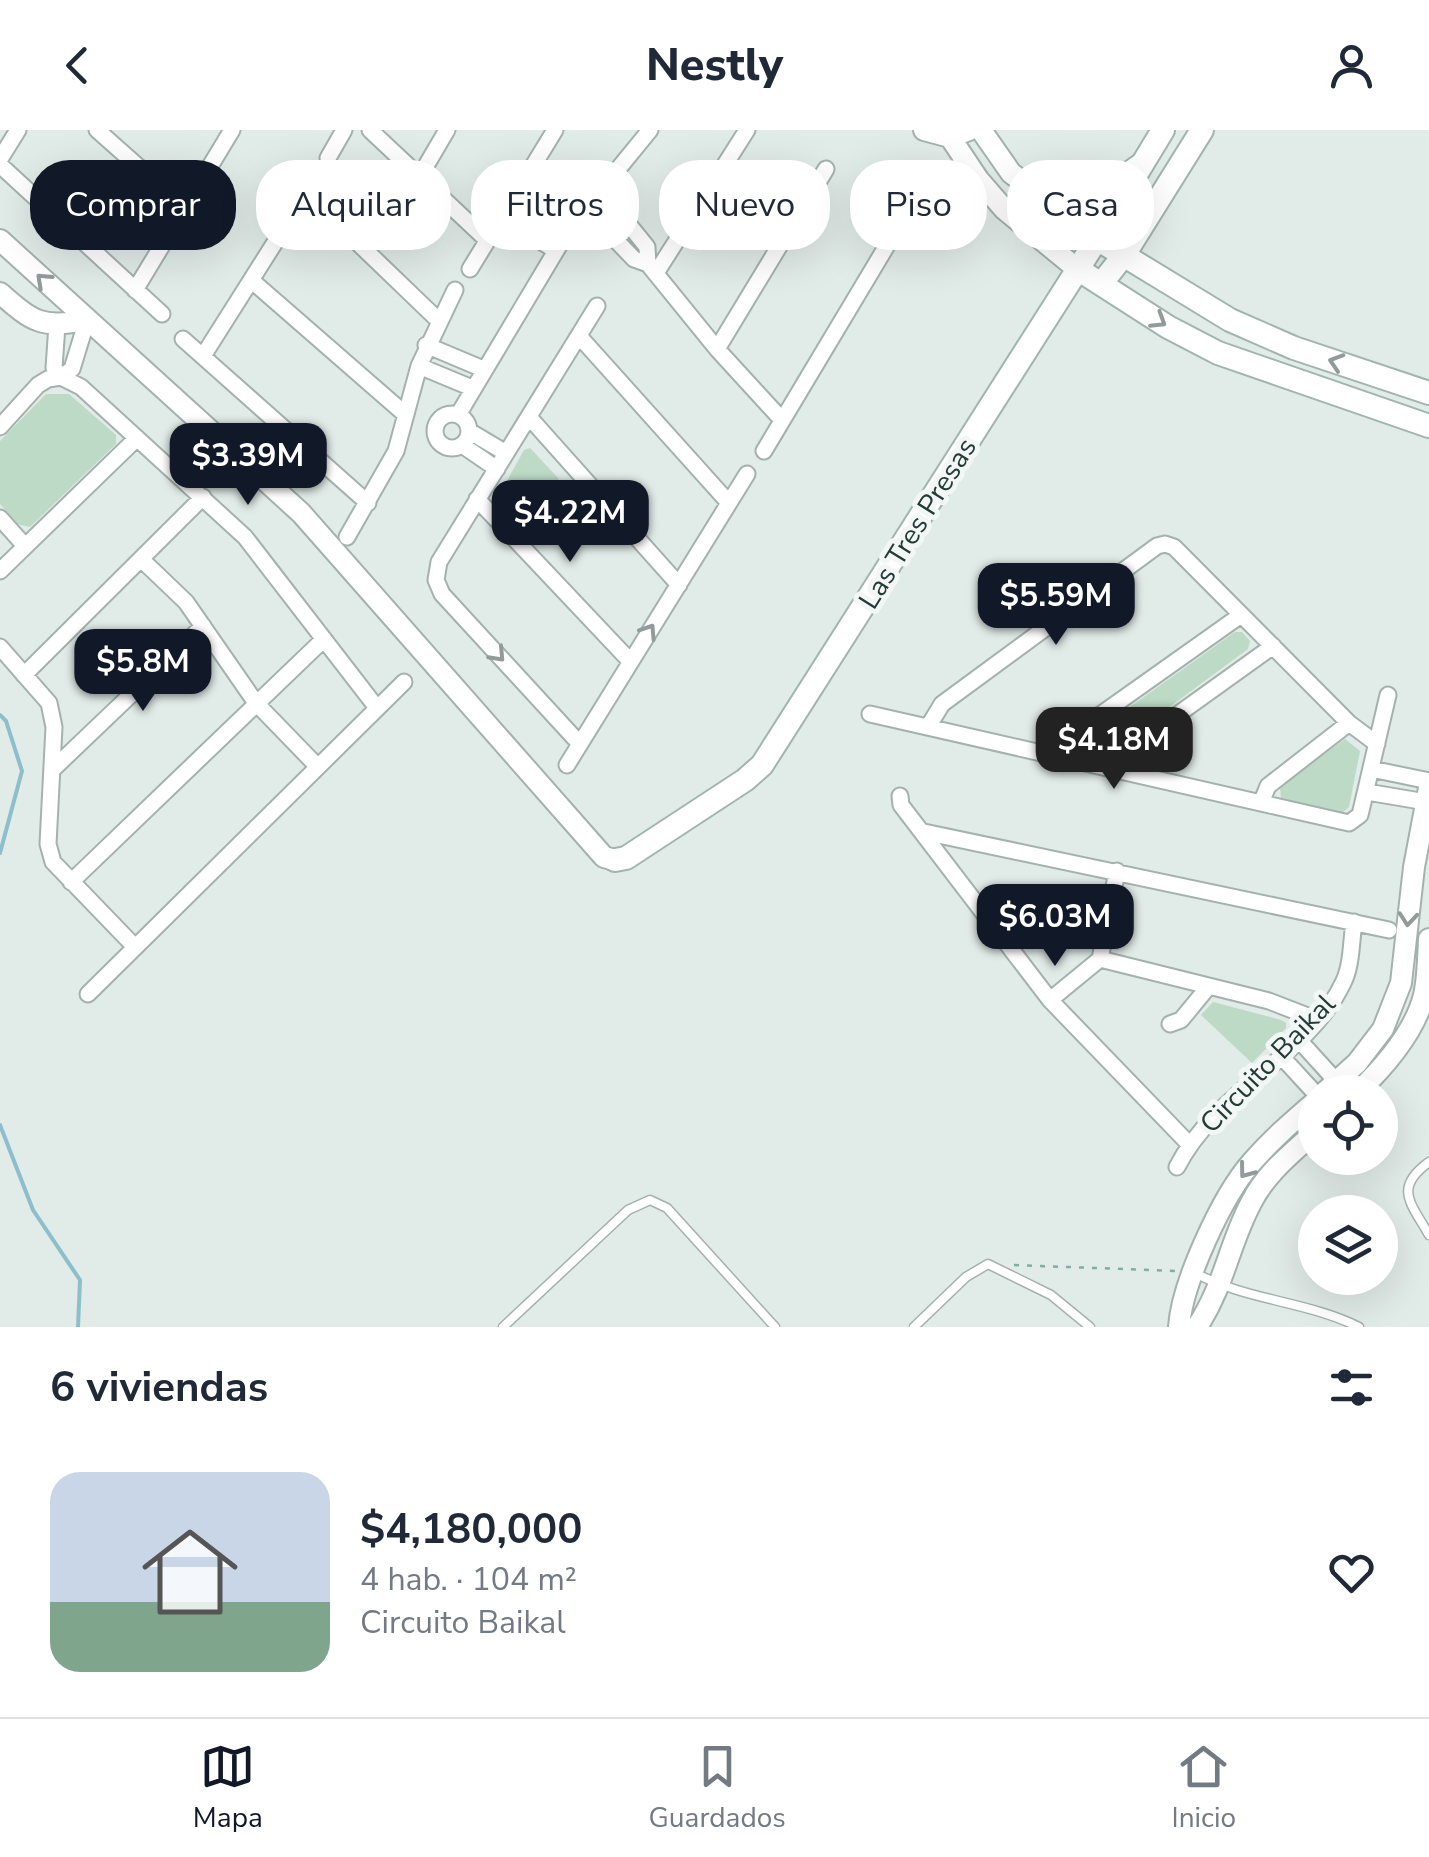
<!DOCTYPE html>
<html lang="es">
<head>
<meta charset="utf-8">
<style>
  :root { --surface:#fff; --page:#f6f6f7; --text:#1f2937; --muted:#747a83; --line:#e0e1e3; --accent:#111827 }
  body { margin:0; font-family:"Nunito Sans",sans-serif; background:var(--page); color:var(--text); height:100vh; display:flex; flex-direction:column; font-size:38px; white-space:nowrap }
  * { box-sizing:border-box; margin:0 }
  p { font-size:32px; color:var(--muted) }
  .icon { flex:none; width:55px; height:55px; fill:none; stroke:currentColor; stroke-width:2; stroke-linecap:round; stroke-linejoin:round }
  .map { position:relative; height:1197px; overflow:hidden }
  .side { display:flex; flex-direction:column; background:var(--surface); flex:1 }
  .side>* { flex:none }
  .guide { position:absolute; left:30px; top:30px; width:1370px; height:90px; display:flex; gap:20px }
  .buttons { position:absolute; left:1298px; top:945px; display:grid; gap:20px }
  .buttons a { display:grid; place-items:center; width:100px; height:100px; border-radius:50%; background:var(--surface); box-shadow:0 10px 40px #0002; font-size:50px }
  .price { position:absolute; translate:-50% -85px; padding:0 22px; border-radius:20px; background:var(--accent); color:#fff; font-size:32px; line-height:65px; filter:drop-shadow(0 2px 5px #0008) }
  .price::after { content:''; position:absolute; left:50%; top:60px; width:30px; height:22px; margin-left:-15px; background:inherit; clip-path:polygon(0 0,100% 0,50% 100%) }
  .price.current { background:#222; color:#fff }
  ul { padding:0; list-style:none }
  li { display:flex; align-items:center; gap:30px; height:250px; padding:0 50px }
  li span { display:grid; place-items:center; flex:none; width:280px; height:200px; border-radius:30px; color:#555 }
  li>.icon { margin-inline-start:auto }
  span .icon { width:120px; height:120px; fill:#fffc; stroke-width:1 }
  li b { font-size:42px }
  h2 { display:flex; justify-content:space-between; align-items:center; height:120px; padding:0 50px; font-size:42px }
  .pill { padding:0 35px; border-radius:40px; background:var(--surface); box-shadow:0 10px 40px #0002; font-size:35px; line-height:90px }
  .pill.current { background:var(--accent); color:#fff }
  header { display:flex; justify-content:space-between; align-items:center; height:130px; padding:0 50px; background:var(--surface); font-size:45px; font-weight:800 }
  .dock { display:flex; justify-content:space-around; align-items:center; height:140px; border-top:2px solid var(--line); background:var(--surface); font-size:28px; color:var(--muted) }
  .dock a { display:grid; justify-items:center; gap:5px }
  .dock .current { color:var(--accent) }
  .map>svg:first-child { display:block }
  .park { fill:#bcdac6 }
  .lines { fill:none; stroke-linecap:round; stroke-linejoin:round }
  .stream { stroke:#8dbecc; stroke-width:4 }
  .service-casing { stroke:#a4b2ae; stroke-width:11 }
  .minor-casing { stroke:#a4b2ae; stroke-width:19 }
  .tertiary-casing { stroke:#a4b2ae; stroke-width:24 }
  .secondary-casing { stroke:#a1b5af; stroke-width:26 }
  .path { stroke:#84aca2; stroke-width:2.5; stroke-dasharray:5 8; stroke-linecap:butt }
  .service { stroke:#fff; stroke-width:8 }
  .minor { stroke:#fff; stroke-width:15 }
  .tertiary { stroke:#fff; stroke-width:20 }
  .secondary { stroke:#fff; stroke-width:22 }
  .oneway { stroke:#919c9a }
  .labels { text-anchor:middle; stroke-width:10; stroke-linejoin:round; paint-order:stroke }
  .street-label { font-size:28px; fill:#233a35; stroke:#f2f7f5 }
</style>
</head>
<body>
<header><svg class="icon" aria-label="back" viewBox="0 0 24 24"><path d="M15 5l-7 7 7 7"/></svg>Nestly<svg class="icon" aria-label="person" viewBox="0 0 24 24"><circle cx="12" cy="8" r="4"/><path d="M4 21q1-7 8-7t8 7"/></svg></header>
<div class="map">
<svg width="1429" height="1197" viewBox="0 0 1429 1197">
  <rect width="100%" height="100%" fill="#e1ebe7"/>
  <path class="park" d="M46,264H69L116,305V314L30,397L17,394L0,374V311Z
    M530,318L559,349L510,392L496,377L497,369L524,320Z
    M1235,502H1242L1250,511L1248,519L1099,629L1082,622V611Z
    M1345,609L1360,621L1349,677L1342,683L1281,668L1280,656Z
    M1213,872L1281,890L1286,893V898L1252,933L1201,885Z"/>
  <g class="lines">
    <path class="stream" d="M0,585L6,591L22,641L0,723
      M0,995L33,1080L80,1150L78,1197"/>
    <g class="service-casing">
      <path id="service" d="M1429,1032C1393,1058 1411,1073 1429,1105
        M1193,1142C1247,1171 1307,1171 1359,1197
        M503,1197L628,1080L650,1070L667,1078L775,1197
        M914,1197L966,1147L988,1134L1051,1165L1090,1197"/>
    </g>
    <g class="minor-casing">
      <path id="minor" d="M97,0L186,79
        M370,0L487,110
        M328,28L344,0
        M0,29L18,0
        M0,35L162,184
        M420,46L447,0
        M600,59L647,117L648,134
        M306,63L438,190
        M513,68L569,99
        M584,77L634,129L648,134L717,219L782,290
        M501,87L555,120
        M470,139L555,0
        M656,143L747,0
        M251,150L406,285
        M135,160L232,0
        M57,195L54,238L61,247L81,257L245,407L377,578
        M579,206L729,373
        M183,209L368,373
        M426,215L483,239
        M717,219L826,39
        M203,226L317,46
        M419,236L472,258
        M435 301a17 17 0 1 1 34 0a17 17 0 1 1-34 0Z
        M458,285L569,99L650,0
        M529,287L679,455
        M0,297L38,255L48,249L61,247L72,239L87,190
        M469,301L506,323
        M462,315L497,339
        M764,321L901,92
        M477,369L630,531
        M0,388L25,416
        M347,407L396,321L419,236L455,160
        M141,429L186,472L256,573L318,637
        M0,441L137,308
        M0,517L49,573L54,597L48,714L53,732L135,817
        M24,545L203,367
        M870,584L1349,693L1360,685L1388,565
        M928,597L942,574L1157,416L1165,414L1174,417L1349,593L1377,614
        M579,613L442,464L436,450L439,432L597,176
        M1061,627L1076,602L1241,485
        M567,635L747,344
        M1371,639L1429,651
        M52,640L203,496
        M1118,640L1131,618L1273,516
        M1367,662L1426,672
        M900,666L901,675L1050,870L1189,1014
        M1261,673L1268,656L1349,593
        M924,702L1389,800
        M71,752L324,509
        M1100,829L1269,871L1318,890
        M88,864L404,552
        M1050,870L1100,829L1117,741
        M1170,894L1181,890L1209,856
        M1298,909L1337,952
        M1281,926L1315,963
        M1177,1037C1217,959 1307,928 1343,853C1352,835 1351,812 1354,792"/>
    </g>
    <g class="tertiary-casing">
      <path id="tertiary" d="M924,0L950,7L969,0
        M981,0L1011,43L1097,109
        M950,7L978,49L1004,79L1076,138
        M1052,77L1088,71L1139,35
        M0,110L301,383L604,727L615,730
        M0,163C34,193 41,198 87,190
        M1325,962L1357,933L1383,899L1401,853L1414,737L1429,658
        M1358,962C1384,937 1415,902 1424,865C1428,847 1428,827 1429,809
        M1179,1197C1182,1153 1222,1066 1252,1032C1271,1010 1293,991 1315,972
        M1197,1197C1225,1154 1229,1114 1251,1073C1266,1043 1291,1024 1315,1002"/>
    </g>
    <g class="secondary-casing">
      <path id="secondary" d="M1097,109L1230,190L1294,218L1429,263
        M1076,138L1168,197L1218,223L1429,296
        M1101,154L1124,125L1202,0
        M615,730L626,728L745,650L762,635L1097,109L1163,0"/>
    </g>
    <path class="path" d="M1014,1135L1176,1141"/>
    <use href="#service" class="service"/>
    <use href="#minor" class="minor"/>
    <use href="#tertiary" class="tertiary"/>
    <use href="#secondary" class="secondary"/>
  </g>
  <defs><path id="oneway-chevron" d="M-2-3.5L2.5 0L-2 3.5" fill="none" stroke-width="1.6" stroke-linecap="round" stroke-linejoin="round" transform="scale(2.5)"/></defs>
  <g class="oneway">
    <use href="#oneway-chevron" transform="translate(43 150) rotate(-137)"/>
    <use href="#oneway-chevron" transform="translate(1159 191) rotate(32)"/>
    <use href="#oneway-chevron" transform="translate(1336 232) rotate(-162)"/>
    <use href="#oneway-chevron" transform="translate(649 501) rotate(-57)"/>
    <use href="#oneway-chevron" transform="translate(498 525) rotate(47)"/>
    <use href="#oneway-chevron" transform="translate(1408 789) rotate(95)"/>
    <use href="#oneway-chevron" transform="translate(1246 1041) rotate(127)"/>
  </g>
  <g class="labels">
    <g class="street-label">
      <text transform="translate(917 393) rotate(-58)" y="10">Las Tres Presas</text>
      <text transform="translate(1267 933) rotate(-46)" y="10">Circuito Baikal</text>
    </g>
  </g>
</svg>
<div class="buttons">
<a><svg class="icon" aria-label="locate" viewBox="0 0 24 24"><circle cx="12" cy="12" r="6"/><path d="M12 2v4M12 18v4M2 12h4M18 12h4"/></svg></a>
<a><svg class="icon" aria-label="layers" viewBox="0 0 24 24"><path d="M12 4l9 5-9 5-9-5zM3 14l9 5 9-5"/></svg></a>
</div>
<b class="price" style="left:248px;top:378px">$3.39M</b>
<b class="price" style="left:570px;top:435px">$4.22M</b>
<b class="price" style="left:1056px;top:518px">$5.59M</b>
<b class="price" style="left:143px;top:584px">$5.8M</b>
<b class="price current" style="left:1114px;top:662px">$4.18M</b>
<b class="price" style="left:1055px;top:839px">$6.03M</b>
<div class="guide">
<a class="pill current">Comprar</a>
<a class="pill">Alquilar</a>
<a class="pill">Filtros</a>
<a class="pill">Nuevo</a>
<a class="pill">Piso</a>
<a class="pill">Casa</a>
</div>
</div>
<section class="side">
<h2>6 viviendas<svg class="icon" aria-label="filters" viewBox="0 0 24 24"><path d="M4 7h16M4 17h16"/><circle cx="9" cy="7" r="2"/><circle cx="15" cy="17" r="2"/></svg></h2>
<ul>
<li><span style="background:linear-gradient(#c9d6e8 65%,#7fa58c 0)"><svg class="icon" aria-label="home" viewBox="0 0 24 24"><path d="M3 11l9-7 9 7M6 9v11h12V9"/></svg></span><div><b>$4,180,000</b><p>4 hab. · 104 m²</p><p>Circuito Baikal</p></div><svg class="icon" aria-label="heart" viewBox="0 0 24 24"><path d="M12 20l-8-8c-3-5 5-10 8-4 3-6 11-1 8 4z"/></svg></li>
</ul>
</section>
<nav class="dock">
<a class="current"><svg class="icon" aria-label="map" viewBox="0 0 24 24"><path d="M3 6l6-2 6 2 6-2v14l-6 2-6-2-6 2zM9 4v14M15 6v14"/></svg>Mapa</a>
<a><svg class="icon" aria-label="saved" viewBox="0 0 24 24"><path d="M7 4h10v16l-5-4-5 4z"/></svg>Guardados</a>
<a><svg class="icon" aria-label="home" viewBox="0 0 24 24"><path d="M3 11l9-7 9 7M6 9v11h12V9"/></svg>Inicio</a>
</nav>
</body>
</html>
